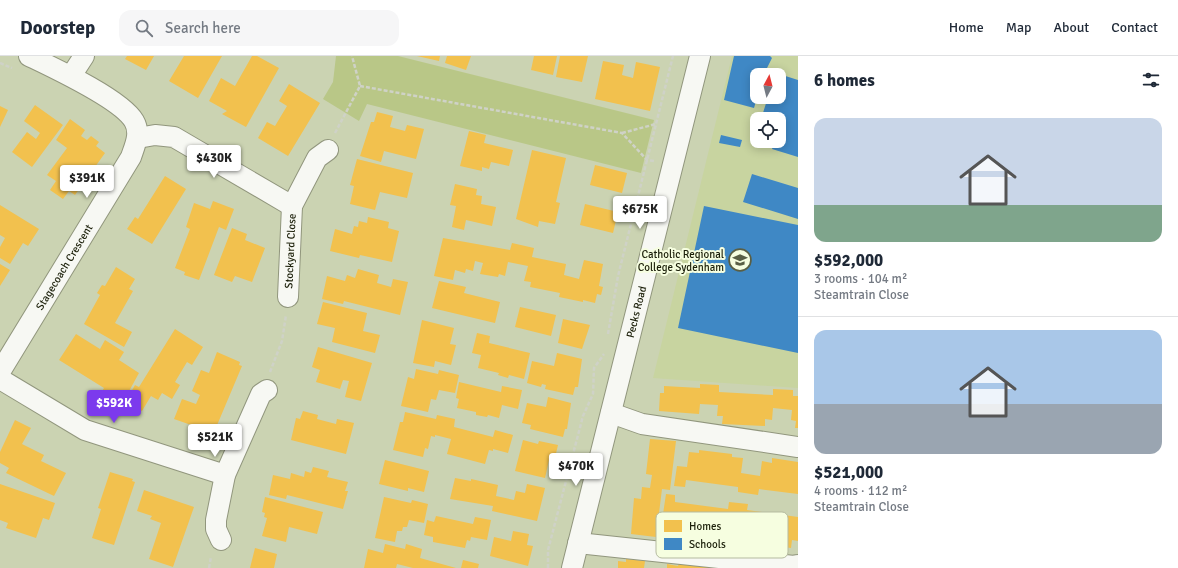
<!DOCTYPE html>
<html lang="en">
<head>
<meta charset="utf-8">
<style>
  :root { --surface:#fff; --page:#f6f6f7; --text:#1f2937; --muted:#747a83; --line:#e0e1e3; --accent:#7c3aed }
  body { margin:0; font-family:Signika,sans-serif; background:var(--page); color:var(--text); height:100vh; display:flex; flex-direction:column; font-size:15px; white-space:nowrap }
  * { box-sizing:border-box; margin:0 }
  p { font-size:13px; color:var(--muted) }
  .icon { flex:none; width:22px; height:22px; fill:none; stroke:currentColor; stroke-width:2; stroke-linecap:round; stroke-linejoin:round }
  .map { position:relative; flex:1; overflow:hidden }
  .panel { display:flex; flex-direction:column; background:var(--surface); width:380px }
  .panel>* { flex:none }
  .needle { width:26px; rotate:7deg }
  .fabs { position:absolute; left:750px; top:12px; display:grid; gap:8px }
  .fabs a { display:grid; place-items:center; width:36px; height:36px; border-radius:8px; background:var(--surface); box-shadow:0 2px 10px #0003; font-size:20px }
  .price { position:absolute; translate:-50% -34px; padding:0 9px; border-radius:4px; background:#fff; color:#222; font-size:13px; line-height:26px; filter:drop-shadow(0 1px 2px #0008) }
  .price::after { content:''; position:absolute; left:50%; top:24px; width:12px; height:9px; margin-left:-6px; background:inherit; clip-path:polygon(0 0,100% 0,50% 100%) }
  .price.on { background:var(--accent); color:#fff }
  ul { padding:0; list-style:none }
  li { display:grid; align-content:center; gap:8px; height:212px; padding:0 16px }
  li+li { border-top:1px solid var(--line) }
  li span { display:grid; place-items:center; height:124px; border-radius:12px; color:#555 }
  li>.icon { margin-inline-start:auto }
  span .icon { width:72px; height:72px; fill:#fffc; stroke-width:1 }
  li b { font-size:17px }
  h2 { display:flex; justify-content:space-between; align-items:center; height:48px; padding:0 16px; font-size:17px }
  header { display:flex; align-items:center; gap:24px; box-sizing:border-box; height:56px; padding:0 20px; background:var(--surface); border-bottom:1px solid var(--line) }
  header strong { font-size:19px }
  nav { display:flex; gap:22px; margin-inline-start:auto; font-size:14px }
  .search { width:280px; height:36px; background:var(--page); display:flex; align-items:center; gap:10px; box-sizing:border-box; padding:0 14px; border-radius:12px; color:var(--muted); font-size:15px }
  main { display:flex; flex:1; min-height:0 }
  .map>svg:first-child { display:block }
  .built { fill:#c8d4a0; fill-rule:evenodd }
  .green { fill:#b9c787 }
  .homes { fill:#f2c14e }
  .schools { fill:#3f88c5 }
  .lines { fill:none; stroke-linecap:round; stroke-linejoin:round }
  .minor-casing { stroke:#91967d; stroke-width:22 }
  .path { stroke:#cfd2c7; stroke-width:2.5; stroke-dasharray:4 2; stroke-linecap:butt }
  .minor { stroke:#f7f8f3; stroke-width:20 }
  .labels { text-anchor:middle; stroke-width:4; stroke-linejoin:round; paint-order:stroke }
  .street-label { font-size:11px; fill:#1c200a; stroke:#f6fee0 }
  .poi-label { font-size:11px; fill:#1c200a; stroke:#f6fee0; text-anchor:end }
  .key { fill:#f6fee0; stroke:#b5bba0; stroke-width:1 }
  .key-label { font-size:11px; fill:#1c200a }
</style>
</head>
<body>
<header>
<strong>Doorstep</strong>
<div class="search"><svg class="icon" aria-label="search" viewBox="0 0 24 24"><circle cx="10" cy="10" r="6"/><path d="M15 15l6 6"/></svg>Search here</div>
<nav><a>Home</a><a>Map</a><a>About</a><a>Contact</a></nav>
</header>
<main>
<div class="map">
<svg width="798" height="512" viewBox="0 0 798 512">
  <rect width="100%" height="100%" fill="#cbd3b2"/>
  <path class="built" d="M732,0H798V332L653,322ZM757,19H779V41H757ZM757,63H779V85H757Z"/>
  <path class="green" d="M336,0H398L654,64L641,117L367,48L359,65L323,43L333,26Z"/>
  <path class="homes" d="M127,0H154L146,14L125,3Z
    M184,0H222L198,42L169,25Z
    M252,0H257L279,12L246,71L222,58L227,55L209,45L221,22L235,30Z
    M417,0H440L439,5Z
    M447,0H471L466,14L445,7Z
    M534,0H557L553,19L531,14Z
    M560,0H588L582,26L556,21Z
    M603,5L624,9L622,19L633,22L636,6L660,11L650,55L595,43Z
    M289,28L320,47L288,100L258,82L267,66L275,70L287,50L279,45Z
    M35,49L63,69L32,111L12,96L27,76L36,83L40,77L24,65Z
    M0,50L8,54L0,71Z
    M377,56L393,60L390,71L405,75L407,69L424,73L416,103L384,95L381,106L360,100L371,66H374Z
    M70,63L85,74L81,80L87,84L91,80L99,86L96,90L105,97L75,139L69,135L63,143L50,134L56,125L47,119L67,92L56,84Z
    M469,75L486,79L484,87L513,94L509,110L491,106L489,113L482,111V115L460,110Z
    M532,94L566,102L556,146L560,147L555,168L539,165L538,171L516,163Z
    M357,103L413,117L407,142L380,136L375,154L350,148L354,130L350,129Z
    M595,109L627,117L622,137L590,129Z
    M165,120L186,133L152,188L127,173L135,161L138,163Z
    M455,128L477,133L476,139L482,140L481,148L496,151L492,170L466,164L464,174L452,171L456,150L450,149Z
    M213,145L234,153L226,174L219,171L199,224L184,219L185,216L175,212L190,173L186,171L194,147L210,153Z
    M585,148L618,156L613,177L580,169Z
    M0,149L39,173L28,190L23,187L10,208L0,202V191L5,182L0,179Z
    M368,161L389,166L388,172L399,175L392,206L360,199L359,202L330,195L335,173L352,178L354,170L358,171L359,165L367,167Z
    M232,172L247,178L245,184L265,192L252,226L235,220L232,226L214,219Z
    M443,182L510,194L512,187L534,192L532,201L566,208L564,219L579,223L584,204L603,208L599,230L603,231L601,239L597,238L595,247L583,244V246L559,241L560,237L530,231L531,226L524,225L528,210L508,206L505,220L499,218L498,221L480,218L483,207L475,205L473,215L466,213L465,217L455,214L453,224L434,220Z
    M0,208L10,214L0,230Z
    M116,211L135,223L129,233L133,235L115,267L132,276L124,291L84,268L100,239L97,237L102,229L105,230Z
    M358,213L379,219L377,227L391,231L393,223L408,226L400,259L344,245L343,248L322,243L327,220L345,225L347,219L355,222Z
    M439,225L466,231L464,237L500,246L495,267L432,252Z
    M323,246L367,257L363,275L380,279L375,297L332,286L335,272L317,268Z
    M520,251L556,259L551,280L515,271Z
    M563,263L590,269L582,293L558,287Z
    M422,264L454,272L450,288L456,289L451,309L435,305L434,311L413,307Z
    M175,273L203,291L192,309L187,306L175,326L180,329L172,343L162,337L158,344L151,340L142,355L126,345L135,329L139,331Z
    M477,277L490,280L489,287L530,297L524,323L509,319L508,322L498,319L499,317L478,312L481,299L472,297Z
    M76,278L100,293L105,284L124,296L119,304L139,317L117,357L97,344L104,332L59,304Z
    M318,291L372,307L361,345L345,341L349,325L343,324L340,333L316,326L320,314L312,311Z
    M217,296L240,306L239,309L242,310L215,374L212,373L211,376L174,363L182,343L196,348L200,339L192,335L201,314L209,317Z
    M557,297L582,303L578,331H575L573,339L545,333L546,329L542,328L541,331L527,327L532,305L554,310Z
    M416,313L438,318L439,314L459,319L455,337L439,334L436,344L431,343L428,356L401,350L408,321L414,323Z
    M459,326L501,336L502,330L522,334L518,353L502,349L499,362L488,359L487,361L476,359V356L457,352L459,343L456,342Z
    M700,328L719,329V336L773,339V333L793,334V340H798V372H795L796,365L791,364L792,354L773,352L772,364L765,363V370L722,368L723,360H717L718,349L700,348L699,358L659,355L660,337H664V330L700,332Z
    M548,341L571,347L567,373H565L563,381L530,373L531,369L522,367L527,347L546,351Z
    M303,355L318,359L317,363L336,368L337,363L354,367L346,398L291,384L296,362L300,363Z
    M405,356L436,363L437,359L455,363L454,371L493,381L495,374L513,379L508,397L493,393V395L489,394L485,408L447,398L451,383L435,379V381L431,380L428,393L425,392L423,401L393,394L400,366H403Z
    M15,364L31,372L22,388L44,399L41,405L66,417L54,440L6,417L9,412L0,407V396Z
    M650,383L676,385L670,434L662,433L656,481L631,478L634,442L641,443L642,431L650,432L652,419L646,418Z
    M523,384L538,388L539,385L558,389L554,406L549,404L545,422L515,415Z
    M699,394L732,398V401L743,402L741,417L760,420L762,405L772,407V402L798,406V438L759,433L758,439L738,436V431L686,424L685,431L674,430L677,410L687,411L689,396L699,397Z
    M385,404L429,415L424,436L408,432V435L379,428Z
    M313,411L329,415L327,421L348,426L345,435H348L343,453L287,439L286,443L269,439L273,419L290,423L291,417L304,421L305,415L311,417Z
    M110,416L133,423L132,425L135,426L114,489L92,482L101,453L98,452Z
    M455,422L471,425V423L498,429L496,440L514,444L516,435L525,437L527,428L545,432L537,465L492,455L493,450L450,443Z
    M0,428L55,447L49,464L43,462L36,482L6,472L8,467L0,464Z
    M144,434L194,451L173,511L149,503L161,467L150,463L152,460L137,455Z
    M666,438L675,439V446L728,453L729,446L748,448L747,454L798,461V485L792,484L791,492L748,486L749,479L744,478L745,468L727,465L726,477L720,476L718,483L676,478L677,471L671,470L673,459L663,458Z
    M265,441L323,456L317,478L289,471L286,486L262,480L267,462L264,461L265,457L262,456Z
    M384,441L411,447L412,444L428,448L424,467L409,464L407,471H403L402,475H397L395,486L375,482Z
    M436,460L473,468L475,461L491,464L487,484L471,481L470,485L467,484L465,492L433,486V481L424,479L427,464L434,466Z
    M513,475L529,478L527,489L533,490L528,510L490,500L494,481L511,485Z
    M385,488L405,493L406,488L422,493L420,502L456,512H413L397,508L396,512H364L368,493L383,497Z
    M255,492L277,498L274,512H250Z
    M626,503L645,505L644,512H618V505L626,506Z
    M463,504L479,508L478,512H461Z
    M679,507L712,511L711,512H667V508L678,510Z"/>
  <path class="schools" d="M734,0H770L772,2L766,14L764,13L763,19H757V42L754,52L724,44Z
    M776,17L798,24V101L772,93L775,85H779L781,66L779,63L762,60L768,41H779V19H775Z
    M721,79L742,84L740,91L719,87Z
    M752,118L798,132V163L743,146Z
    M704,150L798,169V297L678,272Z"/>
  <g class="lines">
    <g class="minor-casing">
      <g id="minor">
        <path d="M71,20L84,0"/>
        <path d="M138,82L155,79L174,81L292,150"/>
        <path id="s1" d="M288,241L292,150L317,102L328,94"/>
        <path id="s2" d="M0,316L131,101C135,89 141,77 134,65C121,43 54,12 29,0"/>
        <path d="M0,323L85,374L225,419"/>
        <path d="M611,357L642,368L798,391"/>
        <path d="M221,484L216,473V464L225,419L261,338L267,334"/>
        <path d="M578,487L794,510L798,509"/>
        <path id="s3" d="M572,512L700,0"/>
      </g>
    </g>
    <path class="path" d="M0,7L12,12
      M360,30L622,77L647,104L654,105
      M335,77L360,30L352,0
      M622,77L656,68
      M608,278L618,220L673,0
      M270,316L282,285L286,259
      M209,512L211,501
      M548,512V494L583,360L593,338L594,312L604,298"/>
    <use href="#minor" class="minor"/>
  </g>
  <defs>
    <g id="school-ring" transform="scale(1.15)"><circle r="9.5" fill="#f6fee0" stroke="#595f45" stroke-width="1.5"/><path d="M0-5L7-2L0 1L-7-2ZM-4 1L0 2.5L4 1V4Q0 6-4 4Z" fill="#595f45"/></g>
  </defs>
  <g fill-rule="evenodd">
    <use href="#school-ring" x="740" y="204"/>
  </g>
  <g class="labels">
    <g class="street-label">
      <text dy="4" stroke="none"><textPath href="#s1" startOffset="46">Stockyard Close</textPath></text>
      <text dy="4" stroke="none"><textPath href="#s2" startOffset="123">Stagecoach Crescent</textPath></text>
      <text dy="4" stroke="none"><textPath href="#s3" startOffset="264">Pecks Road</textPath></text>
    </g>
    <g class="poi-label">
      <text x="724" y="202">Catholic Regional<tspan x="724" dy="13">College Sydenham</tspan></text>
    </g>
  </g>
  <rect x="656" y="456" width="132" height="46" rx="6" class="key"/>
  <rect x="664" y="464" width="18" height="12" fill="#f2c14e"/>
  <rect x="664" y="482" width="18" height="12" fill="#3f88c5"/>
  <g class="key-label">
    <text x="689" y="474">Homes</text>
    <text x="689" y="492">Schools</text>
  </g>
</svg>
<div class="fabs">
<a><svg class="needle" viewBox="-14 -14 28 28"><path d="M0-13l5 13h-10z" fill="#e53935"/><path d="M0 13l5-13h-10z" fill="#747a83"/></svg></a>
<a><svg class="icon" aria-label="locate" viewBox="0 0 24 24"><circle cx="12" cy="12" r="6"/><path d="M12 2v4M12 18v4M2 12h4M18 12h4"/></svg></a>
</div>
<b class="price" style="left:214px;top:123px">$430K</b>
<b class="price" style="left:87px;top:143px">$391K</b>
<b class="price" style="left:640px;top:174px">$675K</b>
<b class="price on" style="left:114px;top:368px">$592K</b>
<b class="price" style="left:215px;top:402px">$521K</b>
<b class="price" style="left:576px;top:431px">$470K</b>
</div>
<section class="panel">
<h2>6 homes<svg class="icon" aria-label="filters" viewBox="0 0 24 24"><path d="M4 7h16M4 17h16"/><circle cx="9" cy="7" r="2"/><circle cx="15" cy="17" r="2"/></svg></h2>
<ul>
<li><span style="background:linear-gradient(#c9d6e8 70%,#7fa58c 0)"><svg class="icon" aria-label="home" viewBox="0 0 24 24"><path d="M3 11l9-7 9 7M6 9v11h12V9"/></svg></span><div><b>$592,000</b><p>3 rooms · 104 m²</p><p>Steamtrain Close</p></div></li>
<li><span style="background:linear-gradient(#a9c7e8 60%,#9aa5b1 0)"><svg class="icon" aria-label="home" viewBox="0 0 24 24"><path d="M3 11l9-7 9 7M6 9v11h12V9"/></svg></span><div><b>$521,000</b><p>4 rooms · 112 m²</p><p>Steamtrain Close</p></div></li>
</ul>
</section>
</main>
</body>
</html>
